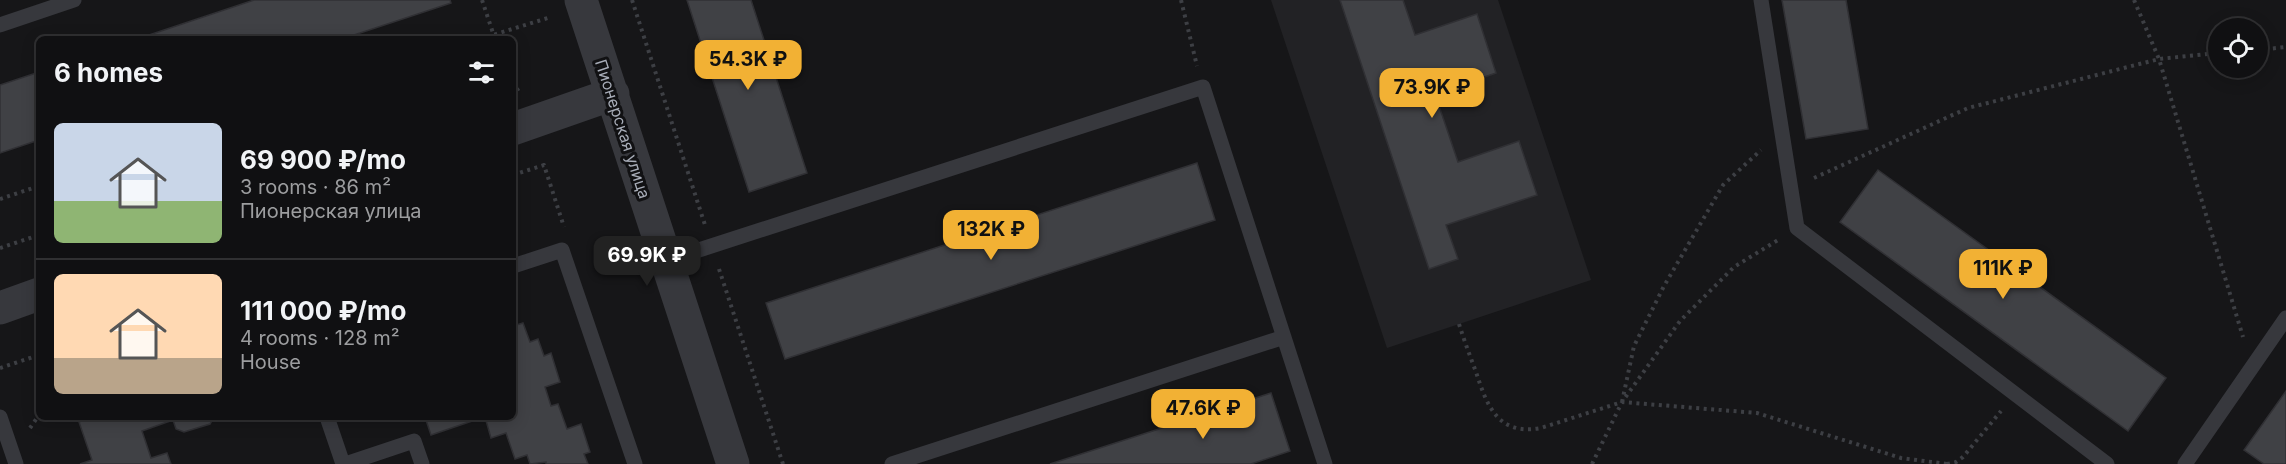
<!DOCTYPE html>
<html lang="en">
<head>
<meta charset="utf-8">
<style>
  :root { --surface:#101012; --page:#19191b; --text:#f1f3f6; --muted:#9c9d9f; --line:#303032; --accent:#f2b134 }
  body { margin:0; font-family:Inter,sans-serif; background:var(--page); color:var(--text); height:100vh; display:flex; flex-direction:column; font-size:22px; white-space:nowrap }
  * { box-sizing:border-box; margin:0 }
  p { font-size:20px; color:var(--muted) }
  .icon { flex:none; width:33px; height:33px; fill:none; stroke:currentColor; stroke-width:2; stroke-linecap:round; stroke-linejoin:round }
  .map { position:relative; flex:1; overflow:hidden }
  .side { position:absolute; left:36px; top:36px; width:480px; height:384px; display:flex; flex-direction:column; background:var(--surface); border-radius:9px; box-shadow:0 3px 15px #0003,0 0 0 2px var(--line) }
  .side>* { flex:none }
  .tools { position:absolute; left:2208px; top:18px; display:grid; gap:12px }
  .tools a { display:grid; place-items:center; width:60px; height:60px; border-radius:50%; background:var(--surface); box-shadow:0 3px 15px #0003,0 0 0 2px var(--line); font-size:30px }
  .price { position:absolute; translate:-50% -51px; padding:0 14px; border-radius:12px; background:var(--accent); color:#111; font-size:20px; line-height:39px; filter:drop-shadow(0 2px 3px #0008) }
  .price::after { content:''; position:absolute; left:50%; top:36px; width:18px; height:14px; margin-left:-9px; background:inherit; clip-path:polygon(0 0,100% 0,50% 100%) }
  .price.on { background:#222; color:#fff }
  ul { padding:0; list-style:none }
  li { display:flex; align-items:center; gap:18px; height:150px; padding:0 18px }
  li+li { border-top:2px solid var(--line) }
  li span { display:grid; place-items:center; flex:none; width:168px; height:120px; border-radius:9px; color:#555 }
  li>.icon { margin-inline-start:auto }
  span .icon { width:72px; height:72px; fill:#fffc; stroke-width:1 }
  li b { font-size:26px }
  h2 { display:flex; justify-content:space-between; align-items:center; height:72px; padding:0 18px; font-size:26px }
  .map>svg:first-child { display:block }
  .built { fill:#222225 }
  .building { fill:#404145; stroke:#303034; stroke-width:1.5 }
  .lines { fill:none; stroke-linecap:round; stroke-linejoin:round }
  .path { stroke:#3d3f44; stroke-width:4; stroke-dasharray:3 4.5; stroke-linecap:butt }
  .service { stroke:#37383d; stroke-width:15 }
  .tertiary { stroke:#37383d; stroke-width:33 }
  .labels { text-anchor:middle; stroke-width:6; stroke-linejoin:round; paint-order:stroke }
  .street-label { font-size:16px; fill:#a8adb8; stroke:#111113 }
</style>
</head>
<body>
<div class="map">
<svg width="2286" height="464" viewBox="0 0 2286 464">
  <rect width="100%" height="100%" fill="#161618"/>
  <path class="built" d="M1271,0H1498L1591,280L1387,348Z"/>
  <path class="building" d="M254,0H450L451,3L342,39H137Z
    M687,0H751L807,173L749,192Z
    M1340,0H1403L1415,35L1477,14L1496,73L1435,94L1458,162L1519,141L1537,195L1446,225L1458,259L1429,269Z
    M1782,0H1846L1868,129L1806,139Z
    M39,72V140L0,153V85Z
    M1197,163L1215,220L785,359L766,303Z
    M1878,170L2166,378L2128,431L1840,222Z
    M523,323L530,342L538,339L544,356L551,353L560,382L545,387L551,406L558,404L567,429L581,424L590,452L584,454L588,464H546V462L530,464L527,455L515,459L506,433L491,438L485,417H513V326Z
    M2286,391V464H2264L2244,450Z
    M1271,393L1290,451L1251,464H1050Z
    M93,417H214L210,424L184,432L176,429L173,420L142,431L151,458L167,453L171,464H80L92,460L79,422Z
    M425,417H484L431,435Z"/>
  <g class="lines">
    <path class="path" d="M482,0L495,39
      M632,0L705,225
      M1181,0L1197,66
      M2134,0L2159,59L2243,337
      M480,39L551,17
      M2258,50L2286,47
      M513,82L519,92
      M513,175L544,165L564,227
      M1814,178L1968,108L2159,59L2218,53
      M0,199L39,186
      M0,248L39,235
      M719,269L783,464
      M1459,324C1464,340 1470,356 1476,372C1487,406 1498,436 1541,428L1622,402L1757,413L1901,458L1947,464
      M0,368L39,355
      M1622,402L1634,346L1664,286L1723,185L1761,150
      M30,428L39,415
      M1592,464L1622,402L1680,321L1734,267L1778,240
      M1947,464L1956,462L1963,457L2001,411"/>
    <path class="service" d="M1761,0L1797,228L2107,464
      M0,25L74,0
      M665,261L1203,87L1325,464
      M513,266L562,250L635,464
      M0,417L16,464
      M327,417L343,464
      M345,464L414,441L422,464
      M892,464L1284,337
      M2185,464L2286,318"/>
    <path class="tertiary" d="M581,0L733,464
      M513,129L613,94
      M0,308L39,294"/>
  </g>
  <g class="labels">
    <g class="street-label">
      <text transform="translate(623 129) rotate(72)" y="6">Пионерская улица</text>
    </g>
  </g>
</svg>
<div class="tools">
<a><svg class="icon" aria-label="locate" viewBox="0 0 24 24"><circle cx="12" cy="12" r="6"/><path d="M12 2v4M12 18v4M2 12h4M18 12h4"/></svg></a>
</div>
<b class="price" style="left:748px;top:91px">54.3K ₽</b>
<b class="price" style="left:1432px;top:119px">73.9K ₽</b>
<b class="price" style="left:991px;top:261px">132K ₽</b>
<b class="price on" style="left:647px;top:287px">69.9K ₽</b>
<b class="price" style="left:2003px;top:300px">111K ₽</b>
<b class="price" style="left:1203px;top:440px">47.6K ₽</b>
<section class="side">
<h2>6 homes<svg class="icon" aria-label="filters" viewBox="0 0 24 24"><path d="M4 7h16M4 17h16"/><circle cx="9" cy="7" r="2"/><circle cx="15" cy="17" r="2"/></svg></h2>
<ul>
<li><span style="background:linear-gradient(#c9d6e8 65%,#8fb573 0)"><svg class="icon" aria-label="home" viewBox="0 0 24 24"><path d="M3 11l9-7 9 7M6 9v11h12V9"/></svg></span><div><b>69 900 ₽/mo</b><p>3 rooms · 86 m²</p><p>Пионерская улица</p></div></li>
<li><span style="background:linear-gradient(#ffd9b3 70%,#b9a48a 0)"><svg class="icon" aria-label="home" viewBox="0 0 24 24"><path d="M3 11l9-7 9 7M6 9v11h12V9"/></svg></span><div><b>111 000 ₽/mo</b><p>4 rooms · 128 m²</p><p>House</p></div></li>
</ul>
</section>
</div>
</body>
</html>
